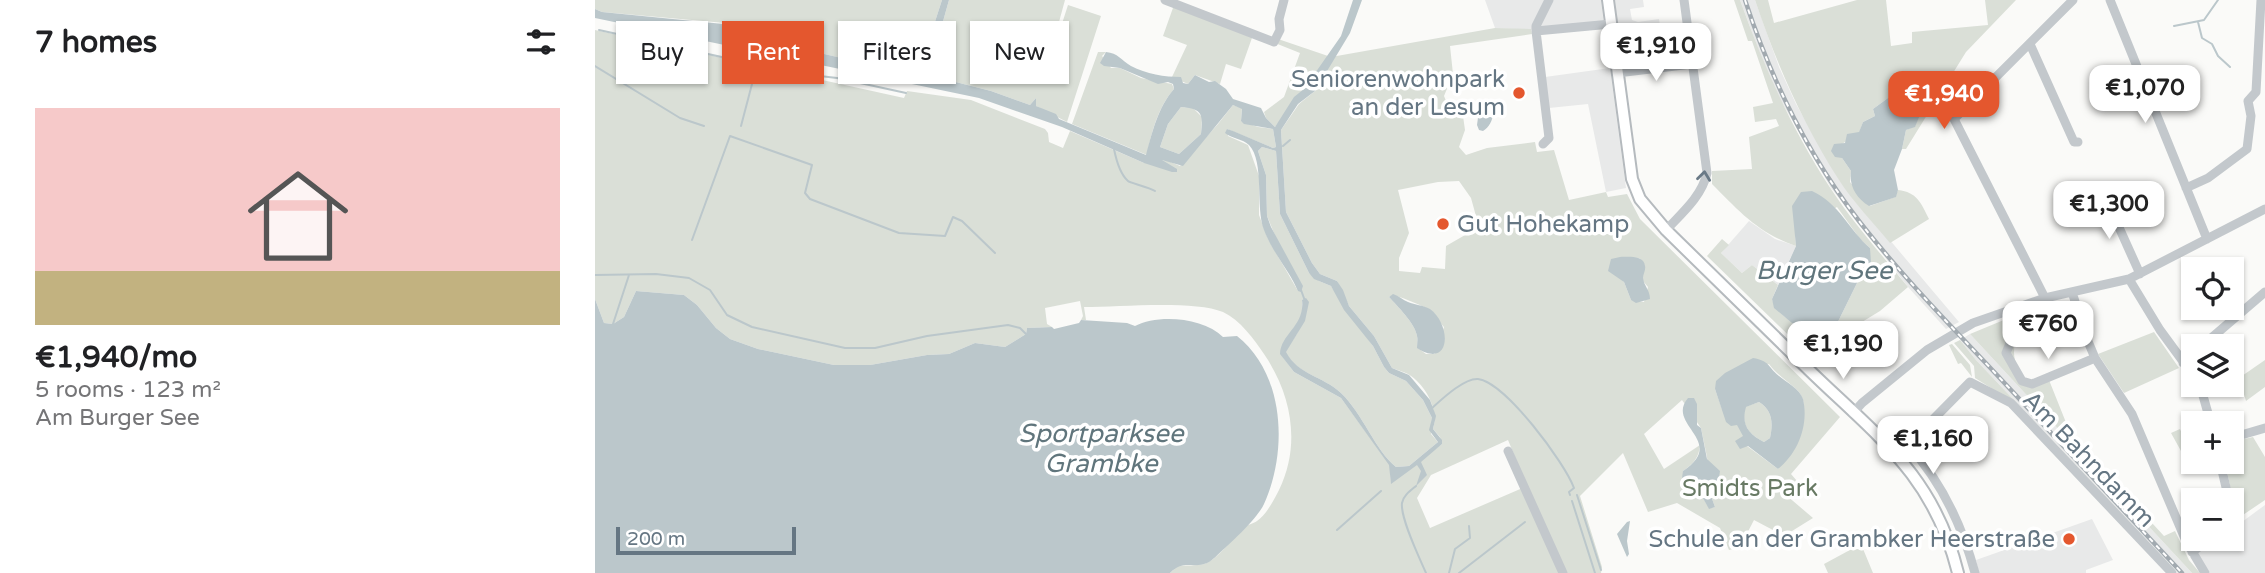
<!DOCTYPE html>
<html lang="en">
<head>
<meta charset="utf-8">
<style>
  :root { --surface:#fff; --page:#f2f2f2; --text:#202124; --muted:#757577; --line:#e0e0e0; --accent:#e4572e }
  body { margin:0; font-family:"Varela Round",sans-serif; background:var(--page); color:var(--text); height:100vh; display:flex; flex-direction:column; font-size:26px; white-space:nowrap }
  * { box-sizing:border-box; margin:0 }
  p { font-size:23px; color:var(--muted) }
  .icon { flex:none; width:38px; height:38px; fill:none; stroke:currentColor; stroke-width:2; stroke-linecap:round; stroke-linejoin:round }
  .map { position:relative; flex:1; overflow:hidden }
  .details { display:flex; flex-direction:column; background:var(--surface); width:595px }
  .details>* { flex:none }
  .top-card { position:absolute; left:21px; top:21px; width:665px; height:63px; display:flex; gap:14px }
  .buttons { position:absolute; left:1586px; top:257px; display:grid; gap:14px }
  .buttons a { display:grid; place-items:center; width:63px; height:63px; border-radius:0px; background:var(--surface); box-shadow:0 2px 5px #0004; font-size:35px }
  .scale { position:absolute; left:21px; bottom:18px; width:180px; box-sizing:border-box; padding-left:7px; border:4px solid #657683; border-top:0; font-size:19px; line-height:24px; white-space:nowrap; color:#657683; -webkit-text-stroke:5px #fff; paint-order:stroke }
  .price { position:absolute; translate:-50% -60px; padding:0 16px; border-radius:14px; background:#fff; color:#222; font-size:23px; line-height:46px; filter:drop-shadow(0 2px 4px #0008) }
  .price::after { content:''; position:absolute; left:50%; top:42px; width:21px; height:16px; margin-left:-10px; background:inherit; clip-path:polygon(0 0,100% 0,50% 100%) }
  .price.on { background:var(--accent); color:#fff }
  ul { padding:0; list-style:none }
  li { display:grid; align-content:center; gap:14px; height:371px; padding:0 35px }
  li+li { border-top:2px solid var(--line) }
  li span { display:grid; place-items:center; height:217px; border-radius:0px; color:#555 }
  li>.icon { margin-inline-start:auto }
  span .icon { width:126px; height:126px; fill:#fffc; stroke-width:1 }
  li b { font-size:30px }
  h2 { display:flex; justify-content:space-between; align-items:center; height:84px; padding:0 35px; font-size:30px }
  .pill { padding:0 24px; border-radius:0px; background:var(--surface); box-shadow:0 2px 5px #0004; font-size:24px; line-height:63px }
  .pill.on { background:var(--accent); color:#fff }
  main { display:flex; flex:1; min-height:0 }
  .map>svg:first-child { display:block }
  .built { fill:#e8e9e9 }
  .green { fill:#dadfd7; fill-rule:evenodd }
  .water { fill:#bbc7cb; fill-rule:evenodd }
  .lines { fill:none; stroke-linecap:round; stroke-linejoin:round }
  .stream { stroke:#bbc7cb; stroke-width:2 }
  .major-casing { stroke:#b5babe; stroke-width:14 }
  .minor { stroke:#c3c8cc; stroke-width:9 }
  .major { stroke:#fff; stroke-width:10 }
  .rail-casing { stroke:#a2aab0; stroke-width:4.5 }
  .rail { stroke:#fff; stroke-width:2; stroke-dasharray:5; stroke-linecap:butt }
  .oneway { stroke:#6a7a87 }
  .poi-dot { fill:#e4572e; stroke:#fff; stroke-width:2.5 }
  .labels { text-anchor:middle; stroke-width:7; stroke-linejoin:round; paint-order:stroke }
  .poi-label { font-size:24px; fill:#657683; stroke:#fff; text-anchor:end }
  .street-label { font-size:24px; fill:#657683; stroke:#fff }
  .park-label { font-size:24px; fill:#687a64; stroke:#fff }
  .water-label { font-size:26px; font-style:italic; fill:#60757c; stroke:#fff }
</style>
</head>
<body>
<main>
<section class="details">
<h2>7 homes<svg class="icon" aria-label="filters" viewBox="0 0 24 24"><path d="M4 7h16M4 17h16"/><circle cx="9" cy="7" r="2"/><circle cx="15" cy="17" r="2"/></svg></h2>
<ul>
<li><span style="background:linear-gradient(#f6c9c9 75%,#c2b280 0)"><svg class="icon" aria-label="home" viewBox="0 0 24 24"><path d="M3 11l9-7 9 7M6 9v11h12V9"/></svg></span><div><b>€1,940/mo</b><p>5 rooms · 123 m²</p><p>Am Burger See</p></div></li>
</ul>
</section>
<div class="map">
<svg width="1670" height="573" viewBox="0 0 1670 573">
  <rect width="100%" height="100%" fill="#fafaf8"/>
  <path class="built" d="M890,0H1006L1009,25L942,30L900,28Z
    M1020,0H1048L1049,7L1035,9L1037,20L1043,22L1064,19L1067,38L1024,44Z
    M1145,0H1160L1184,67L1201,104L1245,181L1364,322L1351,329L1313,287L1236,188L1182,94L1168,62Z
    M1015,68L1031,188L1011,192L993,104L954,108L950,77Z
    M1154,221L1180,239L1201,246L1183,285L1157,265L1147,273L1126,253Z
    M1375,334L1597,573H1583L1381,360L1365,340Z
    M1670,505V573H1615L1606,563L1603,553L1623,539H1636V530Z
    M1497,519L1518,560L1491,570V573H1384L1381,560Z"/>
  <path class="green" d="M0,0H347L323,74H314L225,53L164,26L7,12L0,9Z
    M354,0H470L461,33L463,36L473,5L506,16L472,122L441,106V98L435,105L396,91L333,75Z
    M1139,0H1145C1169,67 1197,130 1236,189C1259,224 1287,255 1313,287L1285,311L1249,333L1223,364L1112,256L1127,239L1134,245L1126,253L1147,273L1157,265L1183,285L1177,299C1183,321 1215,329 1235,338L1263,281L1275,248L1265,239L1242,207L1200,233L1201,246C1163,233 1144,211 1117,184V171L1157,169L1154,137L1184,126L1181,119L1160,122L1158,107L1178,103L1157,41H1153Z
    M1160,0H1173L1179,23L1262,0H1291L1296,46L1317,43V32L1393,25L1390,0H1421L1371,52L1311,149H1307L1311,130L1320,126L1328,108L1346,86L1310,87L1306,96L1293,98L1278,109L1280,116L1268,122L1264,133L1247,144V158L1256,171L1255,182L1275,206L1300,197L1303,190C1322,192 1326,203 1334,219L1295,243C1278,222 1258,202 1244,180C1208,124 1181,63 1160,0Z
    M579,5L658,35L646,69L631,64L625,84L600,75L593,84L577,77L592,45L568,36Z
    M900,28L936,29L937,34L855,46L858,74L849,96L854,108L868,116L870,130L864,147L871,155L892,148L940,142L942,152L959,150L974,200L1011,192L1013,197L1032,194L1045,219L1245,417L1196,474L1202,481L1191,495L1218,518L1189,536L1159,520L1145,547L1134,550L1125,528L1082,503L1053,512L1028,453L985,496L1007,567L1006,573H575L583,566C591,565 602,566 609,564C621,561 639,537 648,528C653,524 658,524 662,521C671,515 679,500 684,490C706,445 697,395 669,354C659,339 645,320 628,312C599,300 524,307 489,307L491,320H486L488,316L485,301L450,308L452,324L457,327L432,328L431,334L410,347L380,343L354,354L332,355L275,365H239L163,349L135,339L121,328L102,305L89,295L41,291L29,317L18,324L9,323L0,299V30L309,98L312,91L376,100L450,129L453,133L454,142L468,148L475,131L549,163L571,160L585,166L623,124L638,105L647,108L646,121L663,127L678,129L681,147L678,148L632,129L633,136L653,145L664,176V215L673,239L703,291L672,216L671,175L663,151L667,147L681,151L685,214L714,273L724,281L736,286L778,346L789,367L794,373L811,381L828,400L837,418L836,434L843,442L814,466L801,467C780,450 768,414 746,393C728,376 703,375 690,352L703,332L711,299L707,300V316L687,346V356L699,372L746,398L795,465L796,483L847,444L845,437L838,429C844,410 831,385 813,374C809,372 802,370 797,368L779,336L754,306L742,281L725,274L717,263L691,212L686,130L704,104L720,91L736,62L709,89L680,127L671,118L669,112L689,97L705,53L680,43L683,39L736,57ZM864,181L876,198L884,227L851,246L850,269L827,267L825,273L804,271V258L814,233L803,190L843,182ZM1025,257L1044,258L1048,262V281L1053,287L1049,302L1036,300L1029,282L1025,277ZM798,295C806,297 832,307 838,312C842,316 844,322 849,327L840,354H831L823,348C822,344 823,340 822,336C820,323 802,306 794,297ZM1174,364C1182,375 1193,381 1203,391C1221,411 1193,449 1183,469L1152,446L1146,428L1127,409L1120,389ZM1087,400L1106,428L1112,457L1115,493L1120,507L1114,508L1104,491L1092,488L1088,471C1098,464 1104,458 1105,445L1069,469L1049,434ZM913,440L932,486L835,528L822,498L836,475Z
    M503,52H511L507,56L516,68H525L546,78L577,84L579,89C563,107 556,133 552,155L477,124Z
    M586,107L598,108L607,117L606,134L584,154L565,147L573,124Z
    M1433,310C1422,337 1408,356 1433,381L1452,375L1476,435L1569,536L1580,531L1594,560L1605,573H1597L1375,334Z
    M1559,332L1584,368L1529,393L1503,354Z
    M1365,340L1381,360L1583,573L1396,388L1380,378L1379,366L1359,343Z
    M1357,344L1375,365L1377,377L1366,363L1363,364L1354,345Z
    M1670,360V387L1651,401L1644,378Z
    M1164,402C1178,411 1178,423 1175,438L1169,442C1153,434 1146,425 1150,407Z
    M1585,429L1597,457L1591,460L1576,433Z
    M1658,437L1670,457V500L1642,519L1630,462H1636V442Z
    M1266,544L1278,573H1233L1229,564Z"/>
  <path class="water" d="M347,0H354L333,75L396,91L435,105L441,98V106L461,114L464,119L551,155C557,133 563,107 579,89L578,84L573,82L563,84L525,68L509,66L505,63L511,52C523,53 526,60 536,66C551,74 570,77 586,77L588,83L593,84L600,75L614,82L620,81L631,89L638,99L666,108L671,118L680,127L699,97L709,89L746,36L758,0H767L755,33L720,91L703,104L686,130L691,212L717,263L725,274L742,281L748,290L754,306L779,336L797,368L814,375L835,400L841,416L838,429L847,440V444L826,462L832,475L821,486L826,471L822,465L796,484L794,465L746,398L699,372L685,354C686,333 710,326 707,300L711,298L714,302L710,321L691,352C703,375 728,376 746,393C768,414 780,450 801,467L814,466L843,442L834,430L837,418L828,400L811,381L794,373L789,367L778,346L749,310L736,286L719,279L714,273L685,214L681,151L667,147L663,151L671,175L672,216L676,227L708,286L706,292L703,291C694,270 677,252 669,230C660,207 670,162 654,145C648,139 636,138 630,133L632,129L638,131L678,148L681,147L678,129L649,124L646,121L647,109L638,105L588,166L567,160L582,169V172H577L549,163L467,127L384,98L0,18V9L7,12L209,32L225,53L315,74H323ZM586,107C608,109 608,114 606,134L584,154L565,147L573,124Z
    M1331,77H1335L1338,85L1344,83L1346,85L1328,108L1320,127L1311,130L1307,149L1299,170L1303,190L1301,197L1274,206C1261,198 1254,186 1256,171L1247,158L1240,157L1236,151L1239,144L1250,143L1252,134L1264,132L1268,122L1280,116L1278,109L1293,98L1306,96C1312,84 1319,80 1331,77Z
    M885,103C903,104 900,123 888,131L884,130L882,125Z
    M1217,191C1244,203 1254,230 1275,248L1276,263L1266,269L1263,281L1235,338L1221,343L1179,308L1177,299L1201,246L1197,206L1206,192Z
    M1025,257C1033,257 1049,255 1050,266C1051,270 1048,274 1048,278C1049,286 1055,290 1055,299L1041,303L1036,300L1029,282L1013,271L1016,259Z
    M41,291L89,295L102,305L121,328L135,339L163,349L239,365H275L332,355L354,354L380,343L410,347L431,334L432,328L457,327L459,329L484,323L486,320L532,323L540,326C562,314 608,317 628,337L642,336C690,374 693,451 669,504C663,517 641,538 630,548C625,552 616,563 609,564C594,568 589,560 575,573H0V299L9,323L18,324L29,317Z
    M798,294C804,296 808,300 813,302C820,305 828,305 835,309C857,325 856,370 822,348C822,344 823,340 822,336C820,323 802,306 794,297Z
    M1158,358C1175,361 1172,366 1184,376C1191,382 1205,389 1208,399C1214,425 1203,453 1183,469L1153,446L1145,449L1140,441L1148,436L1142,425L1136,426L1131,422L1120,389L1121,381L1130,373ZM1164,402C1178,411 1178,423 1175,438L1169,442C1153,434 1146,424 1151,407Z
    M1093,398H1099L1102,404V425L1106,428L1112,459L1125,471L1122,490L1115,493L1120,507L1114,509L1104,491L1091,488L1087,478L1088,471C1133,441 1070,425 1093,398Z
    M1035,521L1032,541L1034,554L1032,557L1022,534L1032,522Z"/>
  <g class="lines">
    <path class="stream" d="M1603,22L1607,38L1617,44L1623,56L1635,67
      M1579,26L1609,20L1623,0
      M4,30L199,73L242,78L311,93
      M0,66L85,118L109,126
      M146,126L162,65
      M688,146L695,140
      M519,149C521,159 525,174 533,181C535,183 554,187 560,191
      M97,240L135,136L217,165L210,193L215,199L304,233L350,236L358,217L367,221L400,253
      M0,275L61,274L94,278L115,290L132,315L157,327L250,348H280L332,336L413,325L425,328L432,335
      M706,290L710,301
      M18,324L34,275
      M837,408C847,399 869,378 883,379C910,382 970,463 979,488L974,492L975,495
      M821,486C815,491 808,496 807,503C805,518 825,559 831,573
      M982,495L1006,570
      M977,501L1000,573
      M742,530L786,491
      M854,573L860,549L875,538L874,526
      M864,573L930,522"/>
    <g class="major-casing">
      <path id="major" d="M1013,0L1037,179L1045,199L1071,230C1119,277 1166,323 1213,369C1282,436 1339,475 1363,573"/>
    </g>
    <path class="minor" d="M570,0L679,42L685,30L684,19L689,0
      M1515,0L1612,239
      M941,31L1016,24
      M1435,44L1479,142H1483
      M1022,73L1097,64
      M948,144L954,138L941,31V26L954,0
      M1591,188L1613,178L1652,149L1656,116L1653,101L1661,92L1666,0
      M1503,190L1509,194L1545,274
      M1071,230C1087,213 1107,196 1112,173L1089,0
      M1534,279L1565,330L1598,375
      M1477,292L1492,339L1500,358L1537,414L1591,541L1610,573
      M1450,298L1359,119L1478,0
      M1420,331L1411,353L1427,381L1437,384L1500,358
      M1607,346L1670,292
      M1588,363L1598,354
      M1605,385L1616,424
      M1258,413L1267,403L1332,350L1378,323L1450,298L1534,279L1670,209
      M1636,438L1670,428
      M1313,445C1347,482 1367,525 1380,573
      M913,451L968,573
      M1303,455L1375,382L1416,403L1577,573
      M1625,462L1634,500
      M1636,508V524
      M1597,552L1615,539"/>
    <use href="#major" class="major"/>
    <g class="rail-casing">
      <path id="rail" d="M1150,0C1176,79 1213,155 1264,221C1306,275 1355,325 1402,375C1464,441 1525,507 1587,573"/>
    </g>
    <use href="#rail" class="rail"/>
  </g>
  <defs><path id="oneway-chevron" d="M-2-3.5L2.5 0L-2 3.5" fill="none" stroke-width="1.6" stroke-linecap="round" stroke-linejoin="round" transform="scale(1.75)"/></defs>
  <use class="oneway" href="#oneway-chevron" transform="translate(1109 176) rotate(-83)"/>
  <g class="poi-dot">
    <circle cx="924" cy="93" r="7"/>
    <circle cx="848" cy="224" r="7"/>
    <circle cx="1474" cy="539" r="7"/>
  </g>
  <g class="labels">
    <g class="poi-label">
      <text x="910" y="87">Seniorenwohnpark<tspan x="910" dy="28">an der Lesum</tspan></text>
      <text x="862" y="232" text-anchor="start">Gut Hohekamp</text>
      <text x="1460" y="547">Schule an der Grambker Heerstraße</text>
    </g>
    <g class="street-label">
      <text transform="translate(1494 459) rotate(46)" y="8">Am Bahndamm</text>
    </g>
    <g class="park-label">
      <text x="1155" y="496">Smidts Park</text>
    </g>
    <g class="water-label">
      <text x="1229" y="279">Burger See</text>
      <text x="506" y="442">Sportparksee<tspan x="506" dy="30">Grambke</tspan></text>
    </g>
  </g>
</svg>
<div class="buttons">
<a><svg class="icon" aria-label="locate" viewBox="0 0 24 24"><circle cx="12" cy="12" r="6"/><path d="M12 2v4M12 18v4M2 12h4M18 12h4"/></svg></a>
<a><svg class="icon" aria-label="layers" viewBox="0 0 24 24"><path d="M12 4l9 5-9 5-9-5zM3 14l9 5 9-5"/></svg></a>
<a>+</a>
<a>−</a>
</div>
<div class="scale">200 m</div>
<b class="price" style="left:1061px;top:83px">€1,910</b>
<b class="price" style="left:1550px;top:125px">€1,070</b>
<b class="price on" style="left:1349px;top:131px">€1,940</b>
<b class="price" style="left:1514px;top:241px">€1,300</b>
<b class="price" style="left:1453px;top:361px">€760</b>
<b class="price" style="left:1248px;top:381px">€1,190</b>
<b class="price" style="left:1338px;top:476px">€1,160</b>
<div class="top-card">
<a class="pill">Buy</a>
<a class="pill on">Rent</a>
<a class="pill">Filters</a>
<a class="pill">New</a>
</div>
</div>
</main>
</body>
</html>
